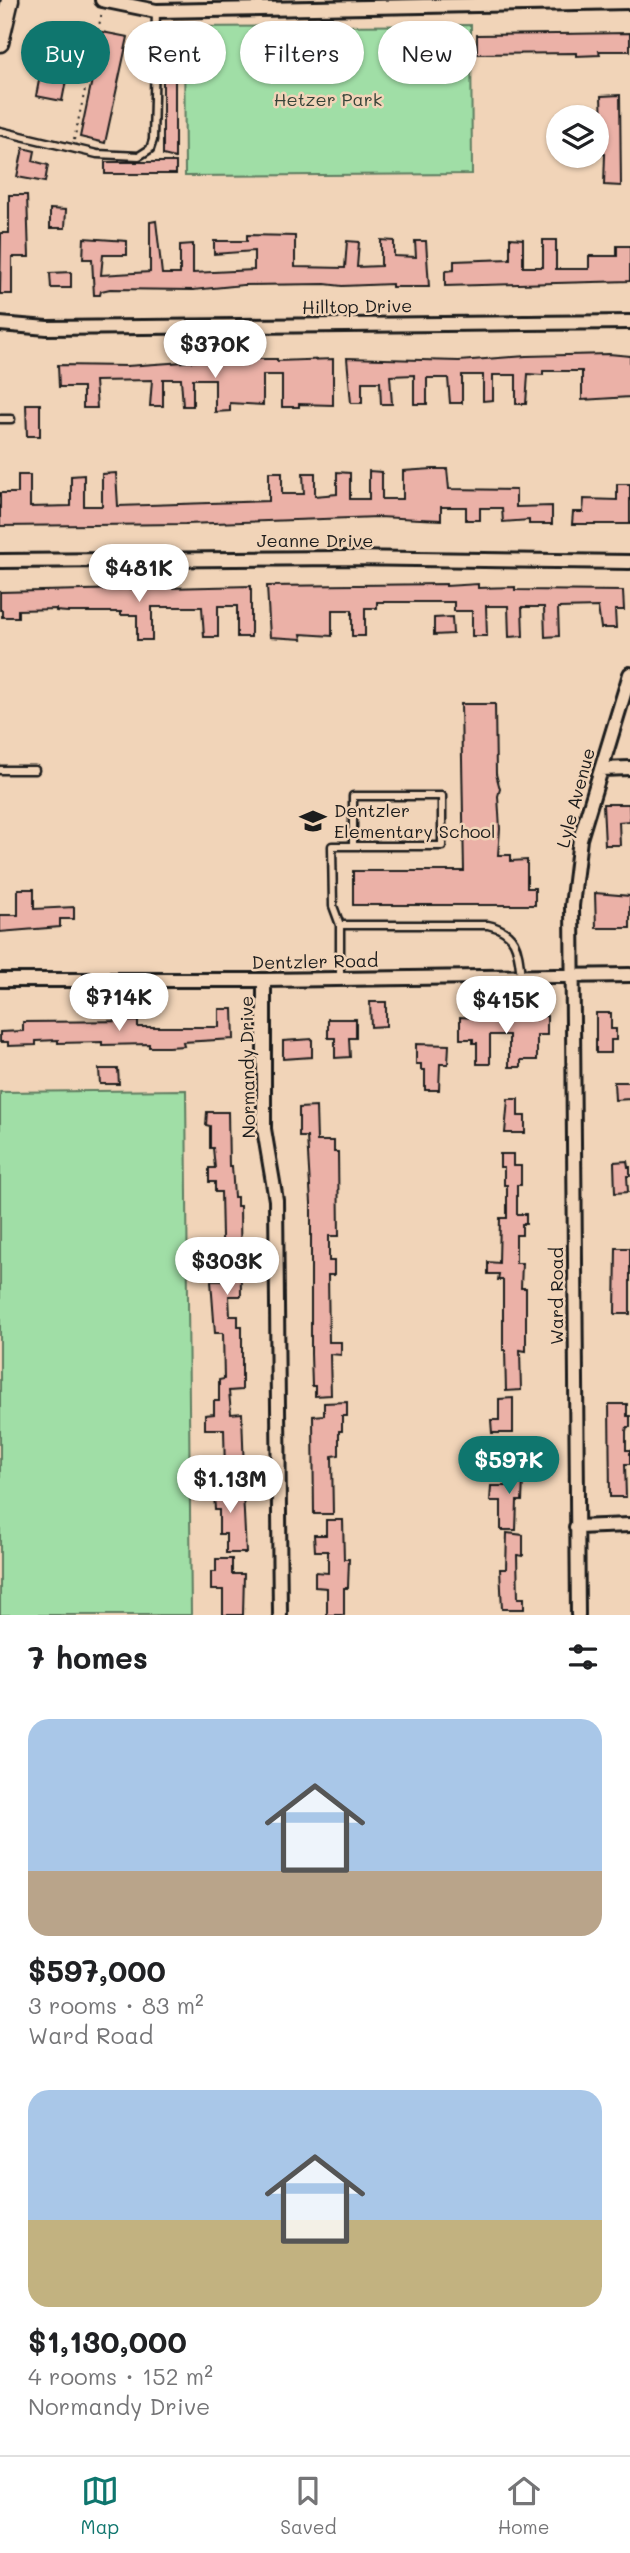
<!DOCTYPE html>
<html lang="en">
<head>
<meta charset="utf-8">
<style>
  :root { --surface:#fff; --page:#f2f2f2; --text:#202124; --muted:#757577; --line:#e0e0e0; --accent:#0f766e }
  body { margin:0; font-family:Mali,sans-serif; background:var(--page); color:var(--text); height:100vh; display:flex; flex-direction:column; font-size:26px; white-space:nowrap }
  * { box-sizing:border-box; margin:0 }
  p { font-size:23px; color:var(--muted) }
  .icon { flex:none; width:38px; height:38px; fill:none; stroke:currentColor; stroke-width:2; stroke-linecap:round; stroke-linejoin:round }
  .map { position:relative; height:1615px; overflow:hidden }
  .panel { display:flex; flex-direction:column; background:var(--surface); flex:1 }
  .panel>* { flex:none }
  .top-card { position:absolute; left:21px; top:21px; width:588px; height:63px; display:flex; gap:14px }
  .buttons { position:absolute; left:546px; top:105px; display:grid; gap:14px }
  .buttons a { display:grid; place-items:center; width:63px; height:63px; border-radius:50%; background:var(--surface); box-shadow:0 2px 5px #0004; font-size:35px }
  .price { position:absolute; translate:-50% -60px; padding:0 16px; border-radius:24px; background:#fff; color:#222; font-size:23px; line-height:46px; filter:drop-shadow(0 2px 4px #0008) }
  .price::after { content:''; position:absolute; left:50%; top:42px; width:21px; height:16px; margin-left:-10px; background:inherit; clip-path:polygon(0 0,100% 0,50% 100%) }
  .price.current { background:var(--accent); color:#fff }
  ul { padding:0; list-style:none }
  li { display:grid; align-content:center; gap:14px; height:371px; padding:0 28px }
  li span { display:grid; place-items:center; height:217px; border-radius:21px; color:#555 }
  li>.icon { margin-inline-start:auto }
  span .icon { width:126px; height:126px; fill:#fffc; stroke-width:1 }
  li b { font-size:30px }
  h2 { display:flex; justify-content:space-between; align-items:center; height:84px; padding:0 28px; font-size:30px }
  .tag { padding:0 24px; border-radius:32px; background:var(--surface); box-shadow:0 2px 5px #0004; font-size:24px; line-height:63px }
  .tag.current { background:var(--accent); color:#fff }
  .dock { display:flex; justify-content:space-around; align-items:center; height:98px; border-top:2px solid var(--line); background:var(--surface); font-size:19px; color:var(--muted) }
  .dock a { display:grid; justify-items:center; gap:4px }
  .dock .current { color:var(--accent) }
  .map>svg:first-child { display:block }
  .green { fill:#a0dea6; stroke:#5e7d61; stroke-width:2 }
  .building { fill:#ebb1a7; stroke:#1c1c1c; stroke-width:2 }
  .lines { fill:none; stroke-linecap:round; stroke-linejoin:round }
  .service-casing { stroke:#1c1c1c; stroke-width:11 }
  .minor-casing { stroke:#1c1c1c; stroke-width:18 }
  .secondary-casing { stroke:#1c1c1c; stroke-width:21 }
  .path { stroke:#1c1c1c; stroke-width:2; stroke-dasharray:2 5; stroke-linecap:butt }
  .service { stroke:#f1d4b8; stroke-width:6 }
  .minor { stroke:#f1d4b8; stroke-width:12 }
  .secondary { stroke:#f1d4b8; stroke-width:16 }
  .labels { text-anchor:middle; stroke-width:5; stroke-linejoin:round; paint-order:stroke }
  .park-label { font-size:18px; fill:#364338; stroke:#f1d4b8 }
  .street-label { font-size:18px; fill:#1c1c1c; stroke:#f1d4b8 }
  .poi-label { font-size:18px; fill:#1c1c1c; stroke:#f1d4b8; text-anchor:start }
</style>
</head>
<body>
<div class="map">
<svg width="630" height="1615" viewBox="0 0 630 1615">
  <rect width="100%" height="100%" fill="#f1d4b8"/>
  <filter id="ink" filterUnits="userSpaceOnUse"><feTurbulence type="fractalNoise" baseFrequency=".0143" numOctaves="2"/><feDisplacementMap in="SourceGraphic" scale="14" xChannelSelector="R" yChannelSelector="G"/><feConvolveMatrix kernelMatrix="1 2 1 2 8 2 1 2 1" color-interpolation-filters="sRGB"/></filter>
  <g filter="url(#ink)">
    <path class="green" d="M471,25L472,174L185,176L184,27Z
      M186,1090L191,1615H0V1092Z"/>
    <path class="building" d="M102,32L128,37L105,143L80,137Z
      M630,33V51H599L600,55L576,56V53L477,54V35Z
      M163,41H175V158L163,155Z
      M45,50L71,55L62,101L36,96Z
      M620,95L621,186L604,185L605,154H603L601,96Z
      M23,148L35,151L33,161L48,165L45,182L17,177Z
      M105,162H176V174H105Z
      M9,195H27L29,257H12V294H0L1,233H9Z
      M50,209L66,210L65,228H50Z
      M156,221L162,274H180V245L193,244V273L254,270V251L214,254V241H247V235L295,236V267L345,268L347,241L359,242L357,267L381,266V240L394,241V256L416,257L415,241H426L429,287H392V284L342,286L325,284L243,285L193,290L110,289L101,291L100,295H94L92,259H83L84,238L127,241V255H103L101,275L150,272V222Z
      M510,238L523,239V267H543V240H556V269H589V256H617V246H630V281L445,286V271L454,270V261L510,259Z
      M71,272V288H51L50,273Z
      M609,354L630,356V397L582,400V371H543V375L528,374L526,404H516V375H493V400L483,401V375H462V403H450L448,378H427V404H414V375L390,376L392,404H381L380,382H362V403H351L347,358L459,361L526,356Z
      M227,359H277V361L333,359V405L299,404V407H282V375H263V405L230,403V411L215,412V379H193V406H183L181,379H163V406H150L152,380L95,381L97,408H83V387H59L58,365L127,366Z
      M26,404H40V436H27Z
      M433,469H447L449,489L516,490V507L552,506V524H529V520L503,522L502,508H480V520H466V507H441V520L378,517L185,524L0,526V493H18V475H30V507L71,506V476L84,475V506H102V474L116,473L118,506L269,501V472H282V494H304L303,473H315V496L337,494V472L350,473V499H369V471L382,472V499H403V471Z
      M617,484H630V524H572L573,512H583L584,499L617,500Z
      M446,584V586L478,584V588L515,587V590L623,591L624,610H615L616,628H601L598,607L558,608L559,636L545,637L544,607H522L523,636L509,637L508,606H486L487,636H472V611H454V602H377V608H365V636H352V610H332V636L301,634L302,639L270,637L267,586Z
      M251,586V637H237V606H218V637H204L202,607H152V640H137V615H121V612H68L56,611V609L18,610V617H2V610H0V592Z
      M452,617L453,634L434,635V618Z
      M461,704H495L496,774L500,789L498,796L500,829L498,855H511V861L527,860V888H535V905H353V871H464Z
      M603,804H629L630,821L619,822L620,845H605Z
      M18,889H34V909L74,907V919H60V927L0,932V915H18Z
      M595,893L630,896V928H596Z
      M370,1002H386V1026L371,1027Z
      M219,1009H233L234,1039L183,1042L184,1046L168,1047H149V1044L102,1045V1042L58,1043V1040L36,1041V1045L8,1046V1042H0V1032L23,1031V1022L138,1021V1027H219Z
      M596,1013H611V1029H616V1040H611V1053H596Z
      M491,1016H547V1035H537V1060H521V1067H509V1035H490V1064H477V1043H473V1039H460V1017L491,1019Z
      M328,1019H356V1038H349L350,1057L335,1058V1038H328Z
      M312,1039V1057L283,1059V1041Z
      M416,1044L449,1045L448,1064H440L439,1090H425V1070H421V1064H416Z
      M99,1069H118L119,1084H100Z
      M614,1082H630V1099L615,1100Z
      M508,1099H518V1116H525V1133H505Z
      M316,1107L317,1141H334V1152H338L339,1236H329V1261H334V1275H328L329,1342H341V1355L330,1354L331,1395L315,1396V1386H312L311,1354V1203L307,1137H299V1108Z
      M207,1112H228L229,1166H232L234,1197H237V1206H240L241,1296H229L230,1316H238V1326H242V1390L229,1391L231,1414L242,1413L244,1472H225L224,1429H205V1415L214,1414V1401H219V1380L224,1379L223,1333H215L211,1281H223L221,1192H215V1182H209V1168H215L213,1148H210V1126L206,1125Z
      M500,1154H513V1166H521V1185H517V1214H526V1224H522V1235H516V1263H522L521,1288H526V1351L520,1350L521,1390L506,1391L505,1350H503V1280H498L499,1274H488V1262L499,1263L500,1218H507V1185H504V1167H500Z
      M627,1161L628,1167H630V1176H627L628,1192L615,1193L614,1162Z
      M616,1248H630V1314H615Z
      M513,1398V1433H492L491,1420H499V1399Z
      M347,1402V1416H342V1431H339V1455L332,1456L333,1514H314L313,1416L324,1415V1403Z
      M609,1404H627V1416H630V1427H627L626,1431V1450H630V1464H625L626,1497H610Z
      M518,1459L519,1480H523L522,1501H517L516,1530H501V1501H490L491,1486H507V1460Z
      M208,1480H232V1494L243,1493L246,1553H226V1534H219V1510H215L214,1494L208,1495Z
      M326,1520H343L344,1559H349L348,1588H344V1615H327V1588L315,1587V1572L328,1573V1551H315L314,1535H326Z
      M507,1533L523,1535V1556L517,1555L518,1598H524V1609H502L500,1569H506Z
      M216,1559H232V1574H244L243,1615H223V1590H211V1572H216Z"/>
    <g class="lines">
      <g class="service-casing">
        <path id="service" d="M0,131L97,154L139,156L150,149L153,140L156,11
          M0,419H11
          M0,770H35
          M353,796H442V846H353Z
          M340,925H488C518,932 518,950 521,977
          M340,979V925L333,906L332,846H353"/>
      </g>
      <g class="minor-casing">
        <path id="minor" d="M102,0L156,11L630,2
          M0,324L47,328L630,322
          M0,561L347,558L630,562
          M601,769L630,768
          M0,980H264L630,975
          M264,980V1129L276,1200L280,1615
          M576,1527L630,1525
          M578,1615L572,906L580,839L630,674"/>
      </g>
      <g class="secondary-casing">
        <path id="secondary" d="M0,43L10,0"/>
      </g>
      <path class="path" d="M74,140L102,12"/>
      <use href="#service" class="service"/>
      <use href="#minor" class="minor"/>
      <use href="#secondary" class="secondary"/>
    </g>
  </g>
  <defs>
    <g id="school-bare" transform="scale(2.1)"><path d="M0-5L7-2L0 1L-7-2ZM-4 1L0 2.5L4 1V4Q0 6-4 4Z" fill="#1c1c1c" stroke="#f1d4b8" stroke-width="2.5" paint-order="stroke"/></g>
  </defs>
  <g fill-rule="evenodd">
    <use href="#school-bare" x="313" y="821"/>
  </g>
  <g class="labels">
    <g class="park-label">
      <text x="328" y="106">Hetzer Park</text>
    </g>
    <g class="street-label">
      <text transform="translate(357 307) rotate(-1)" y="6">Hilltop Drive</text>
      <text x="315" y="547">Jeanne Drive</text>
      <text transform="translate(576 798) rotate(-75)" y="6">Lyle Avenue</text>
      <text transform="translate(315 962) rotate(-1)" y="6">Dentzler Road</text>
      <text transform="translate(248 1067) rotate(-91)" y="6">Normandy Drive</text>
      <text transform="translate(557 1296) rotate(-90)" y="6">Ward Road</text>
    </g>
    <g class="poi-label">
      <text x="334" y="817">Dentzler<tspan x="334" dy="21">Elementary School</tspan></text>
    </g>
  </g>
</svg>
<div class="buttons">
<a><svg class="icon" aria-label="layers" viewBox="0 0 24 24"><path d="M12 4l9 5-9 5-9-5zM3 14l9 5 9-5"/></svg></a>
</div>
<b class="price" style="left:215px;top:380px">$370K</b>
<b class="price" style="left:139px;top:604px">$481K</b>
<b class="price" style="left:119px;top:1033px">$714K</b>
<b class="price" style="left:506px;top:1036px">$415K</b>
<b class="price" style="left:227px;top:1297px">$303K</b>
<b class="price current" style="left:509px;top:1496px">$597K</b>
<b class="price" style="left:230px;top:1515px">$1.13M</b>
<div class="top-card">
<a class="tag current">Buy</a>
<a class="tag">Rent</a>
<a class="tag">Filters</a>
<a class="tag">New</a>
</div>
</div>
<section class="panel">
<h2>7 homes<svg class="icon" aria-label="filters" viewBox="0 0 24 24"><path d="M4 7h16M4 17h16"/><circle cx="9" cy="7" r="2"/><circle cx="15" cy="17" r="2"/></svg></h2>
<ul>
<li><span style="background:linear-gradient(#a9c7e8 70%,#b9a48a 0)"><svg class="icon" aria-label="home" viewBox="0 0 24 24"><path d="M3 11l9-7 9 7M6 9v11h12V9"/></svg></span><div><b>$597,000</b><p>3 rooms · 83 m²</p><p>Ward Road</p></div></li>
<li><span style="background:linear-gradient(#a9c7e8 60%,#c2b280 0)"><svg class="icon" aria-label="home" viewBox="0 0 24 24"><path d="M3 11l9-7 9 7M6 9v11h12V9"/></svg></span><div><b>$1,130,000</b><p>4 rooms · 152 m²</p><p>Normandy Drive</p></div></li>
</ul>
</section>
<nav class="dock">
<a class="current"><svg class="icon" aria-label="map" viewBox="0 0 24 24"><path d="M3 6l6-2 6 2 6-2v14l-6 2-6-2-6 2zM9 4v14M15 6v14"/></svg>Map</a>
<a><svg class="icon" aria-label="saved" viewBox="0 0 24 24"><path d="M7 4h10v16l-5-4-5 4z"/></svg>Saved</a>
<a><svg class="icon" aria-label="home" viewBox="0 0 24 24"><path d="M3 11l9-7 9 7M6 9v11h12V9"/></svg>Home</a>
</nav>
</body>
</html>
